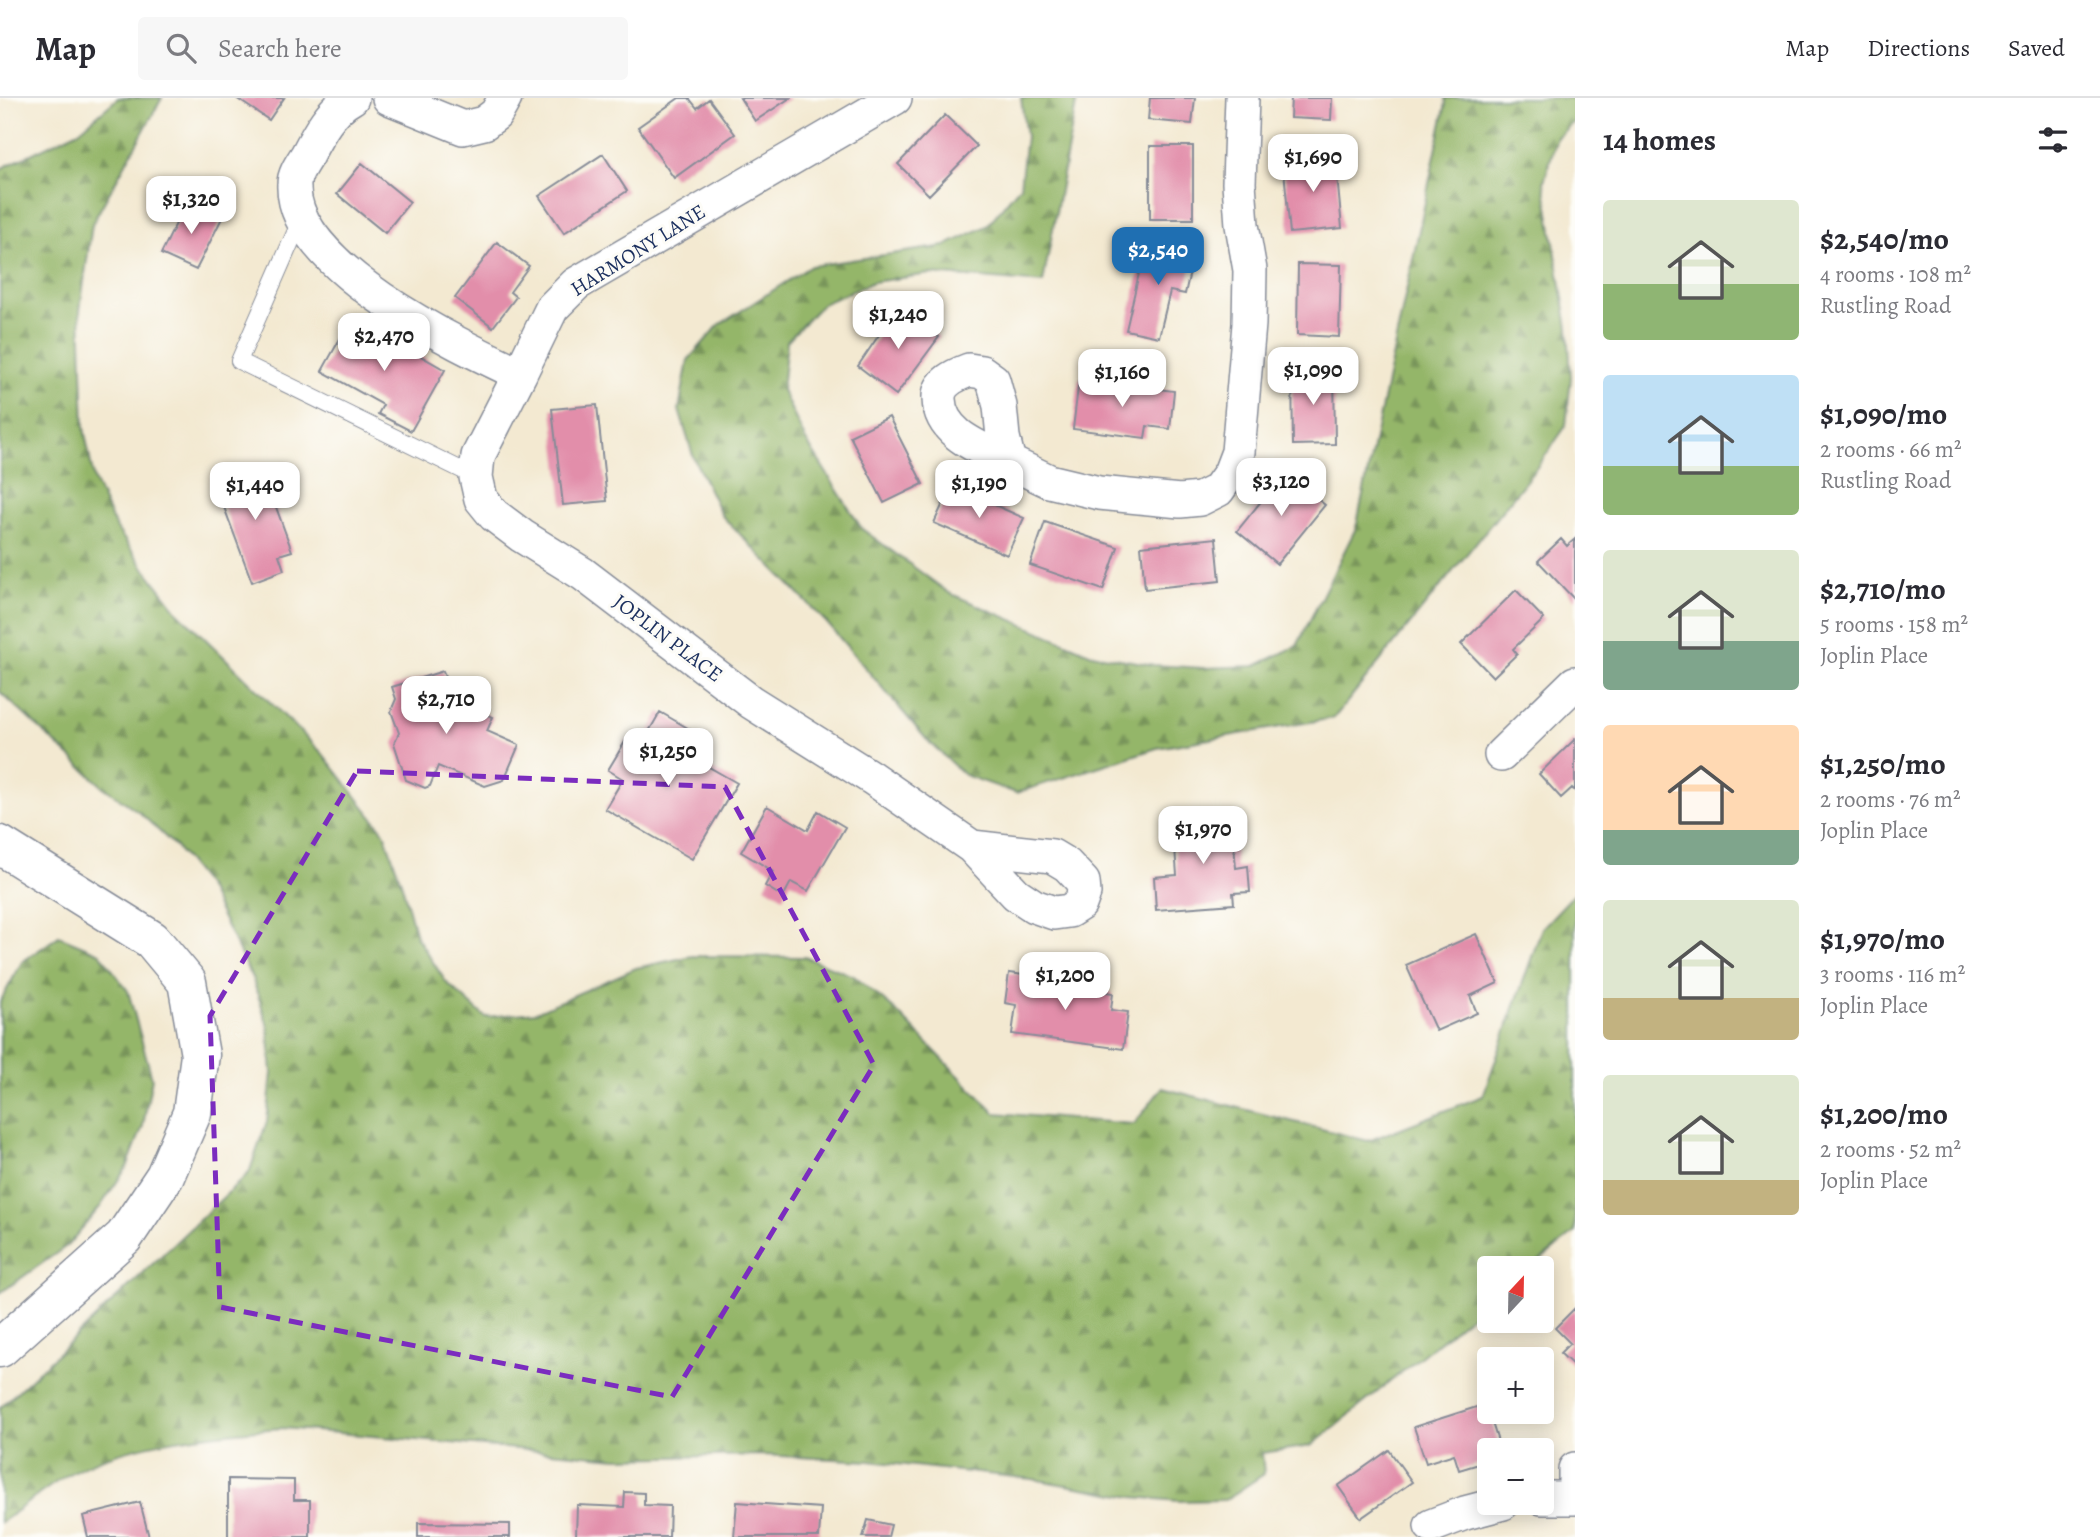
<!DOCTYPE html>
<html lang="en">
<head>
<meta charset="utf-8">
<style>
  :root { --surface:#fff; --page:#f7f7f7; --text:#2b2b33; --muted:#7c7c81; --line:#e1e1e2; --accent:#1f6fb2 }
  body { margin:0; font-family:Alegreya,serif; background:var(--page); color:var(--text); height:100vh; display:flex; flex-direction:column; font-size:26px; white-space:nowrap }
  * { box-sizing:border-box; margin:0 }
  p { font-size:23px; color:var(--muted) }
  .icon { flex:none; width:38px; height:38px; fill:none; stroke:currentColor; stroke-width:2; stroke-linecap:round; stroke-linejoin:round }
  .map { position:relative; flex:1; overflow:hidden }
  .drawer { display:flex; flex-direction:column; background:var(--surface); width:525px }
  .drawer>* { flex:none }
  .needle { width:46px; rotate:22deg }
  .buttons { position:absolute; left:1477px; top:1158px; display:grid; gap:14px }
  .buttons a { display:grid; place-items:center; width:77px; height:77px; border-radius:7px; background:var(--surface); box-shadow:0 4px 18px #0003; font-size:35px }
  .price { position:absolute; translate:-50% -60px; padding:0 16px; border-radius:14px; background:#fff; color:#222; font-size:23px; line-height:46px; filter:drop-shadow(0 2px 4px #0008) }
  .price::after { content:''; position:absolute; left:50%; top:42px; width:21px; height:16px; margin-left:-10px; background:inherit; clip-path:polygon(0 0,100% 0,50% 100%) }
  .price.active { background:var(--accent); color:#fff }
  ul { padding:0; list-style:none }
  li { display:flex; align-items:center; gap:21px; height:175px; padding:0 28px }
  li span { display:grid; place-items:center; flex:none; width:196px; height:140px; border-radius:7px; color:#555 }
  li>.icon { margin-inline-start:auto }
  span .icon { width:84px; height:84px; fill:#fffc; stroke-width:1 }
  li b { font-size:30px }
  h2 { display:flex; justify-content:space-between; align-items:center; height:84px; padding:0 28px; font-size:30px }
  header { display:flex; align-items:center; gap:42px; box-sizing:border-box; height:98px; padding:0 35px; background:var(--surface); border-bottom:2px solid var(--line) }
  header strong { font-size:33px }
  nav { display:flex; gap:38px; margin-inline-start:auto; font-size:24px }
  .search { width:490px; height:63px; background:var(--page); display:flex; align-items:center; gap:18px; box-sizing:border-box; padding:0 24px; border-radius:7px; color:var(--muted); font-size:26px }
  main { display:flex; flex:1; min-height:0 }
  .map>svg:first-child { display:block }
  .forest { fill:url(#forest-firs); stroke:#587264; stroke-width:2 }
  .building { fill:#e28eaa }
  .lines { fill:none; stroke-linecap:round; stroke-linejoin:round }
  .service-casing { stroke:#878c98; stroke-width:18 }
  .minor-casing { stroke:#878c98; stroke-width:36 }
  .tertiary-casing { stroke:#878c98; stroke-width:41 }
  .service { stroke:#fff; stroke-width:16 }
  .minor { stroke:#fff; stroke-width:33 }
  .tertiary { stroke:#fff; stroke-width:38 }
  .marked { fill:none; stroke:#7b2cbf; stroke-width:5; stroke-dasharray:14 9; stroke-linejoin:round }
  .labels { text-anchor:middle; stroke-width:6; stroke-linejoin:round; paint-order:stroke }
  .street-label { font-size:21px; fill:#1b2f5e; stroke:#fdfcf7 }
</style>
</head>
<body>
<header>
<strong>Map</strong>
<div class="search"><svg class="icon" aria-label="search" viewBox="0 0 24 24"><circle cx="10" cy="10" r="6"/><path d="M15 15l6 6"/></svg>Search here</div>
<nav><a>Map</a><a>Directions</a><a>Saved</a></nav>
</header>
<main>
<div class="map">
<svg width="1575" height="1439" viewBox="0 0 1575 1439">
  <defs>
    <pattern id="forest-firs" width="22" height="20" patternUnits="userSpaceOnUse" patternTransform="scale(1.75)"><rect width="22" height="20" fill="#94b669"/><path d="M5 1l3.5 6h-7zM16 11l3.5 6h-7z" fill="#78945a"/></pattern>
  </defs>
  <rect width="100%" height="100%" fill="#fdfcf7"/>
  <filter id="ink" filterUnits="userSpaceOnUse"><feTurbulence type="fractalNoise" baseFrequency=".0143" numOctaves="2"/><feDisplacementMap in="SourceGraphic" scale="14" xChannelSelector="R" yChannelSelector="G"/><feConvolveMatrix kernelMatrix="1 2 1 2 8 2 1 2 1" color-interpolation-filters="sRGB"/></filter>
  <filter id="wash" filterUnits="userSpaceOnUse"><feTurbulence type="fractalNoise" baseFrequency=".00686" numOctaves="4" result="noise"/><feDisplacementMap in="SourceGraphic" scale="28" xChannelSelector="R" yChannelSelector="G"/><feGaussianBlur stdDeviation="1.57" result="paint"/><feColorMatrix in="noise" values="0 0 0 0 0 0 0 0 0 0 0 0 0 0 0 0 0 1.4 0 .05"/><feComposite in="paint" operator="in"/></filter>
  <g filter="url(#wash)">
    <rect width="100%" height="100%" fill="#f3e9d1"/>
    <path class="forest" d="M118,0H162L92,126L80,212L84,330L94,382L115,428L144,470L179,515L322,655L384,734L402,787L416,838L446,884L485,919L536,914L636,870L692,858L805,859L854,878L895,912L995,1015L1134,1026L1162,990L1368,1043L1483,998L1542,830L1575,795V1134L1529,1171H1489V1203L1311,1348L1262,1355L1264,1376L1225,1402L1179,1403L1133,1399L1032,1381L869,1363L763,1357L617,1360L282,1330C220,1335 129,1343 74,1373C48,1388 24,1408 0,1425V1310L249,1075L267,1023L272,975L268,928L253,882L208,790L176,749L139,714L102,688L0,594V71L79,33Z
      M1021,0H1077L1043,185L930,176L873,184L822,206L787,243L782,292L805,341L862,431L949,495L1092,556L1154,567L1204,570L1255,568L1297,548L1356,430L1446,5L1445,0H1575V23L1557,39L1544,84L1568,230L1571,279L1566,328L1538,368L1334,620L1157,650L1016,695L964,677L927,642L827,525L722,418L694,361L679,312L688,262L719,227L811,168L945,148L987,128L1020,88L1026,39Z
      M59,838L100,855L128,893L152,980L143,1028L127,1069L100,1109L68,1147L0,1195V904L22,864Z"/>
    <g id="blocks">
      <path class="building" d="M236,0H284L269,22Z
        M679,0H689L697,10L709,1L735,36L674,80L638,29Z
        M740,0H790L755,23Z
        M1150,0H1195L1192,26L1148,22Z
        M1291,0H1332L1331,22L1290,20Z
        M945,17L977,48L929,97L898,66Z
        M1150,48H1193V121H1150Z
        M603,56L627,93L564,135L539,98Z
        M1335,57L1342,130L1290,135L1283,62Z
        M362,65L410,104L385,135L337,96Z
        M187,103L222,120L196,172L161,156Z
        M497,144L529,168L510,194L516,199L493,229L455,200Z
        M1146,145L1194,156L1185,196L1170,193L1159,239L1126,232Z
        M1298,166L1341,167L1339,239L1297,237Z
        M898,209L939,239L896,297L858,268Z
        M352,219L445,272L411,333L378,316L383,307L322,273Z
        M1292,271H1334L1335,346L1293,347Z
        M1079,281L1174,293L1170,331L1147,328L1145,340L1073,331Z
        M597,307L607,403L563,407L552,311Z
        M889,319L923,386L884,405L850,338Z
        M261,368L292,453L279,457L284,472L252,484L215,385Z
        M1284,375L1325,407L1277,466L1237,433Z
        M951,388L1024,420L1007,457L934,425Z
        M1045,424L1118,449L1103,492L1030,467Z
        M1216,440L1220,483L1145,491L1141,448Z
        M1561,441L1567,448L1575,441V502L1538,463Z
        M1516,492L1544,521L1513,551L1517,556L1493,579L1461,546Z
        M443,573L452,602L493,619L487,633L519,647L504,682L485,688L438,668L430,688L425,690L406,682L394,645L399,635L391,613L396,601L392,589Z
        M660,614L693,633L681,653L737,685L692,761L605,711L623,681L608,672L626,642L640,649Z
        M1575,641V693L1572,690L1561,700L1539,676Z
        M767,708L808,732L818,713L845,729L808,793L791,784L783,799L765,788L773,773L741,754Z
        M1237,718L1240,747H1234L1236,770L1248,768L1250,794L1233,795L1234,806L1156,812L1154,779L1177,777L1173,723Z
        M1476,836L1498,885L1470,898L1477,915L1436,933L1406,867Z
        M1009,875L1081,885L1080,890L1113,895L1111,912L1128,914L1123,951L1012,936L1016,907L1005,905Z
        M1575,1210V1269L1560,1255L1570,1245L1555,1230Z
        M1486,1306L1501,1353H1489V1363L1459,1372L1454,1356L1426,1365L1414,1329Z
        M1389,1352L1412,1384L1361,1420L1338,1388Z
        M228,1381L294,1382V1402H310V1439H228Z
        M625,1394L644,1395V1407L670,1408L669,1439H576L577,1407L624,1409Z
        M140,1404L149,1439H88L83,1418Z
        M737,1404L821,1410L819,1439H734Z
        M868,1422L891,1427L888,1439H863Z
        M418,1425L510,1426V1439H418Z"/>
    </g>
  </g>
  <g filter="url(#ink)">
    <use href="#blocks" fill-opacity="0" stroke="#878c98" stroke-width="2"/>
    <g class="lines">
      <g class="service-casing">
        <path id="service" d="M301,121L239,263L476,379"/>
      </g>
      <g class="minor-casing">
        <path id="minor" d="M352,0C331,11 318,36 307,57C302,65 294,76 294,86C290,168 456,246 520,276L552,210L576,186L895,0
          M389,0L463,30L484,25L496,16L505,0
          M969,272L982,274L993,282L1000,308L1003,339L1009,364C981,350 940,337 939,301C938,284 956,277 969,272Z
          M520,276L478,358L476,379L481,401L494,417L522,438L583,476L751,604L872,680L972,749L1016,796L1034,808L1054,815L1069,813L1080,806L1084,795L1083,784L1067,767L1052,758L972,749
          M1009,364L1049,383L1099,395L1180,403L1200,401L1218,392L1230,375L1238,354L1249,226L1250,172L1242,127L1239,85L1242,0
          M1501,657L1575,585
          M1542,1400H1575
          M1575,1400V1371
          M1431,1428L1465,1415L1503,1405"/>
      </g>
      <g class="tertiary-casing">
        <path id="tertiary" d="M0,747L152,842L187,884L200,957L192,1015L165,1078L124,1139L0,1250"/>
      </g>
      <use href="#service" class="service"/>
      <use href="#minor" class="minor"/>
      <use href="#tertiary" class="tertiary"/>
    </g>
  </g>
  <path class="marked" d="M357,673L725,689L874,967L672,1299L220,1209L210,918Z"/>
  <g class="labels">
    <g class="street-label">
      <text transform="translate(638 152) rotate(-32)" y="7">HARMONY LANE</text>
      <text transform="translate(668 540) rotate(37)" y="7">JOPLIN PLACE</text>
    </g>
  </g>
</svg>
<div class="buttons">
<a><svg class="needle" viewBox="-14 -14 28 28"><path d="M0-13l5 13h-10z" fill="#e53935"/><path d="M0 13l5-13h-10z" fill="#7c7c81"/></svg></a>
<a>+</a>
<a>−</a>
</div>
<b class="price" style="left:1313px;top:96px">$1,690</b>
<b class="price" style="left:191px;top:138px">$1,320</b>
<b class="price active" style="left:1158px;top:189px">$2,540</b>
<b class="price" style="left:898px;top:253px">$1,240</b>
<b class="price" style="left:384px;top:275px">$2,470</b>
<b class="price" style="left:1313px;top:309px">$1,090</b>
<b class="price" style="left:1122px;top:311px">$1,160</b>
<b class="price" style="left:1281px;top:420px">$3,120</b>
<b class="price" style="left:979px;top:422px">$1,190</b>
<b class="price" style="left:255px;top:424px">$1,440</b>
<b class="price" style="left:446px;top:638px">$2,710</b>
<b class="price" style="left:668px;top:690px">$1,250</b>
<b class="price" style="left:1203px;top:768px">$1,970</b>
<b class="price" style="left:1065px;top:914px">$1,200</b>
</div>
<section class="drawer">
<h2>14 homes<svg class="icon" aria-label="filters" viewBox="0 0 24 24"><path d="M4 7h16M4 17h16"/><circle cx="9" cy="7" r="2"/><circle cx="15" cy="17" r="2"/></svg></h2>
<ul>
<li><span style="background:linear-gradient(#dfe7d0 60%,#8fb573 0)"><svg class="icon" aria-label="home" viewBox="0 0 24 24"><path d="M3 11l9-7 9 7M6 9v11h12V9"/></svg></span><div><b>$2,540/mo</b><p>4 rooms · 108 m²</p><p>Rustling Road</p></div></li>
<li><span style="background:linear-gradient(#bfe0f5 65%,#8fb573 0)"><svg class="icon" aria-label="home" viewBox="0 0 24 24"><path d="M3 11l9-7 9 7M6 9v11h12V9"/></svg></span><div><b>$1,090/mo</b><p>2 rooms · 66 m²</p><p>Rustling Road</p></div></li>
<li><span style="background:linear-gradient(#dfe7d0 65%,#7fa58c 0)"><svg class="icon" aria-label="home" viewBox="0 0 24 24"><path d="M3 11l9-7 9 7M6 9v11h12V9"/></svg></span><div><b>$2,710/mo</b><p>5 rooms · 158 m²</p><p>Joplin Place</p></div></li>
<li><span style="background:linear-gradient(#ffd9b3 75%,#7fa58c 0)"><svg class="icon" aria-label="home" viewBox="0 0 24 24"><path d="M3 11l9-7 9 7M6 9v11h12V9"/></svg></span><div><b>$1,250/mo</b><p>2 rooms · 76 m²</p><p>Joplin Place</p></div></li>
<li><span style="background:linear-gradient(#dfe7d0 70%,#c2b280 0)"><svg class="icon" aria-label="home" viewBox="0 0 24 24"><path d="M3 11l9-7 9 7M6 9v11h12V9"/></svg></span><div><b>$1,970/mo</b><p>3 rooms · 116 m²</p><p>Joplin Place</p></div></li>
<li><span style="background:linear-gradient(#dfe7d0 75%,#c2b280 0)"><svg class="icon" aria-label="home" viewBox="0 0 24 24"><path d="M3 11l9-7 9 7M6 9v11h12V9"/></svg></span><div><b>$1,200/mo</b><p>2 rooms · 52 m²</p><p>Joplin Place</p></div></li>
</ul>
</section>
</main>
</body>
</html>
